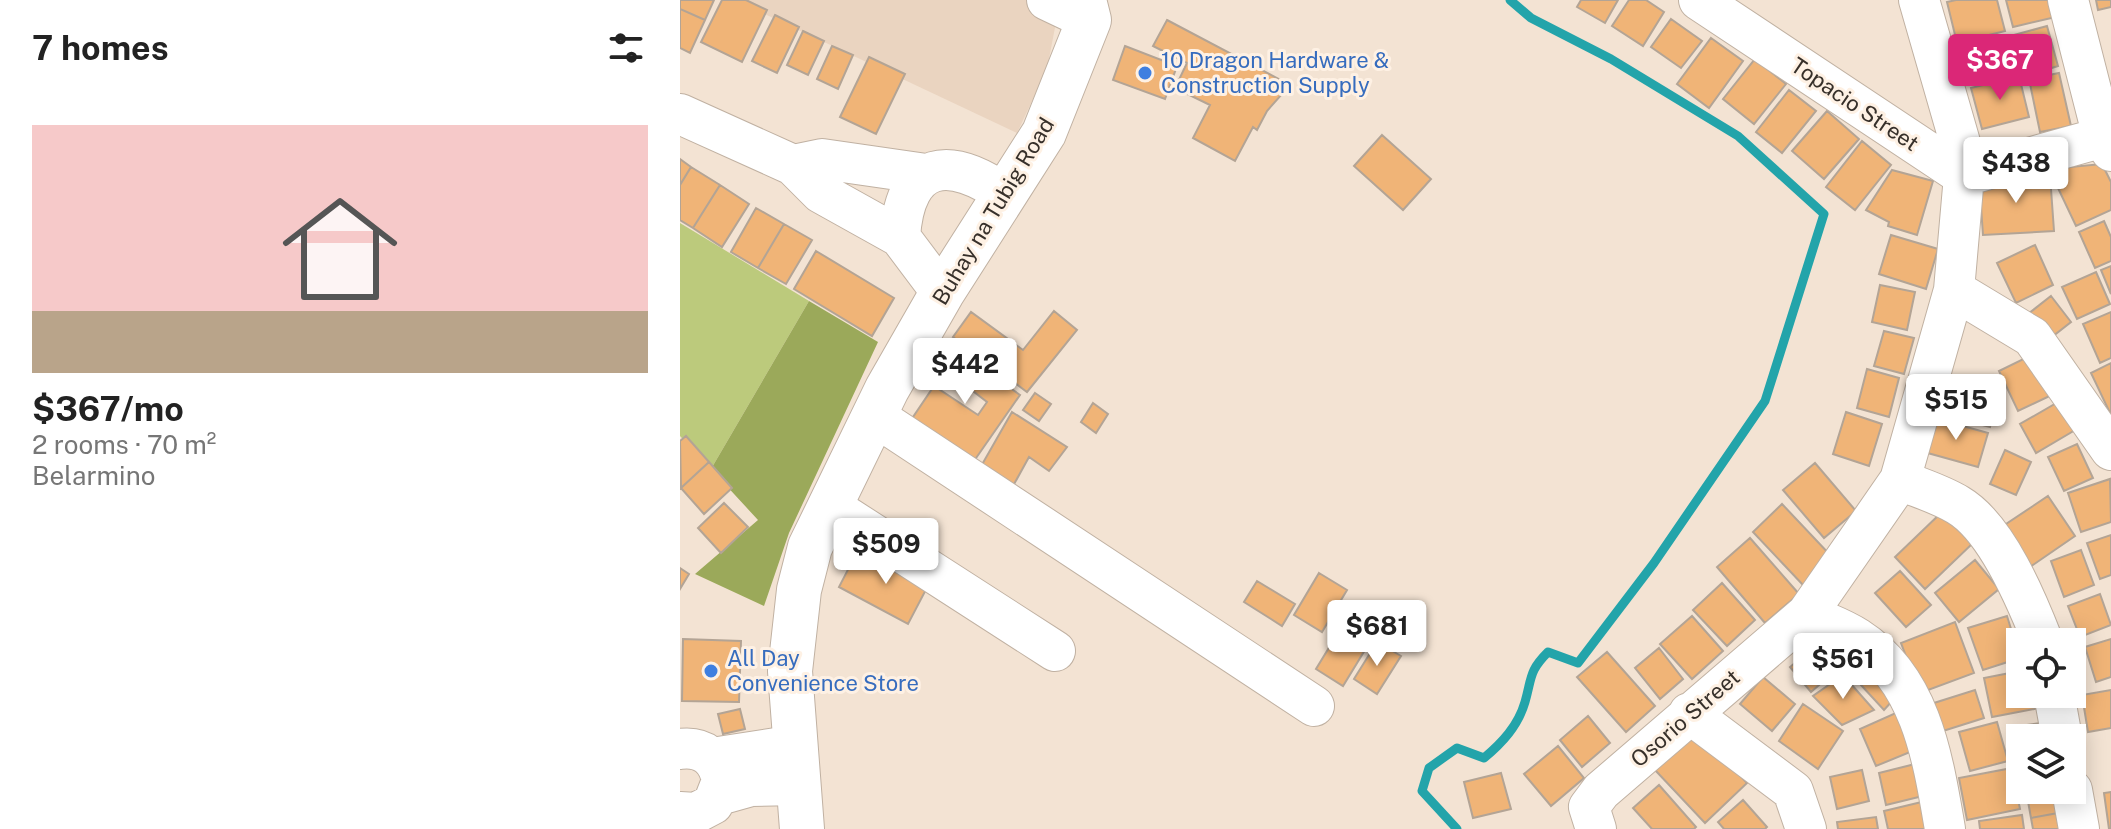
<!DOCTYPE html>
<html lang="en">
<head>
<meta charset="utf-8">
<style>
  :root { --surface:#fff; --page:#f2f2f2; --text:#222; --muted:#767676; --line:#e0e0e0; --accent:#db2777 }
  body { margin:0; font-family:"Public Sans",sans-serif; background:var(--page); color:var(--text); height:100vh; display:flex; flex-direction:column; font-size:30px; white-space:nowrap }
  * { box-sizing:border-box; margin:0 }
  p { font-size:26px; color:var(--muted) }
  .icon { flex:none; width:44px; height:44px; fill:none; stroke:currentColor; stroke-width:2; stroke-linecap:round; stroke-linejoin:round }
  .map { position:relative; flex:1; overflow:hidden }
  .sheet { display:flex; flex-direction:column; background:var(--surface); width:680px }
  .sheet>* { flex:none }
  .buttons { position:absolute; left:1326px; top:628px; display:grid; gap:16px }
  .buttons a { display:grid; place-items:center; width:80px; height:80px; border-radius:0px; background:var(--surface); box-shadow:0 4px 20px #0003; font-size:40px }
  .price { position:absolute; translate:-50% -68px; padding:0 18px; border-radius:8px; background:#fff; color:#222; font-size:26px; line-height:52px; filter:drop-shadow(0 2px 4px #0008) }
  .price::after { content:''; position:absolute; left:50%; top:48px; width:24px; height:18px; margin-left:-12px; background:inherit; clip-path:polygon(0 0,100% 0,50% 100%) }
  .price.on { background:var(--accent); color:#fff }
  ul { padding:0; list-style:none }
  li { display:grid; align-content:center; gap:16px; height:424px; padding:0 32px }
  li+li { border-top:2px solid var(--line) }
  li span { display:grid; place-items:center; height:248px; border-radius:0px; color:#555 }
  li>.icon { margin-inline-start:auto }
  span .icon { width:144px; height:144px; fill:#fffc; stroke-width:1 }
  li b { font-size:34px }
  h2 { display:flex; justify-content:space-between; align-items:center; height:96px; padding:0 32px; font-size:34px }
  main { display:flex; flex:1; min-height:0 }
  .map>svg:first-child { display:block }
  .built { fill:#ead4c0 }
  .green { fill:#bcca7c }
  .forest { fill:#9ba95a }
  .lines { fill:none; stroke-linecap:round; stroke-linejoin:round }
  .stream { stroke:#23a4aa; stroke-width:9 }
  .building { fill:#f0b477; stroke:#b3a495; stroke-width:2 }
  .minor-casing { stroke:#c0b1a2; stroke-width:42 }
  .major-casing { stroke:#c0b1a2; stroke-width:46 }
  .minor { stroke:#fff; stroke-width:40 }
  .major { stroke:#fff; stroke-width:44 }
  .shop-dot { fill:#3f7fe0; stroke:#fef1e4; stroke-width:3 }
  .labels { text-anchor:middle; stroke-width:6; stroke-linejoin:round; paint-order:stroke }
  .shop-label { font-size:22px; fill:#366cbe; stroke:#fef1e4; text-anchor:start }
  .street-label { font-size:22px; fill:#37302a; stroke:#fef1e4 }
</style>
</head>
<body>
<main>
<section class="sheet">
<h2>7 homes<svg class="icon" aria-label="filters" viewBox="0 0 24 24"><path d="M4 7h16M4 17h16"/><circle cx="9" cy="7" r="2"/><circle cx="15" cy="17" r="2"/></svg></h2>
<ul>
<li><span style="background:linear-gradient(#f6c9c9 75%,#b9a48a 0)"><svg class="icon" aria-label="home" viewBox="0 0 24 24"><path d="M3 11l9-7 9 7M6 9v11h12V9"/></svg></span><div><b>$367/mo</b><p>2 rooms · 70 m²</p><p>Belarmino</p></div></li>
</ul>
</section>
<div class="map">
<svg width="1431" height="829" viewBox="0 0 1431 829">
  <rect width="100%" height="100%" fill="#f3e3d3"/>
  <path class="built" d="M55,0H376L378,12L367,69L337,133Z"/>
  <path class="green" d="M0,223L129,301L31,469L0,436Z"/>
  <path class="forest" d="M129,301L198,342L109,533L84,606L15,574L78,520L31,469Z"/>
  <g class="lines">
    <path class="stream" d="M777,829L742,791L749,768L777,748L804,758C822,743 838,726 845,702C852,677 849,671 868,652L898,663L974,563L1085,401L1144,214L1058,136L931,59L851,18L830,0"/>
  </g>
  <path class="building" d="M0,0H34L25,20L0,9Z
    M42,0H66L87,10L62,62L21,42Z
    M901,0H938L925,23L897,7Z
    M949,0H966L984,12L963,46L932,26Z
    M1276,0H1317L1325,31L1277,43L1267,2Z
    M1326,0H1376L1380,16L1333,27Z
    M1416,0H1431V7L1418,10Z
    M0,9L25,20L10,53L0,48Z
    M95,15L119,27L97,73L72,61Z
    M991,19L1022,41L1001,68L971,47Z
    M487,20L610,85L587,111L577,130L573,127L555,161L513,138L530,105L495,88L507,63L473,46Z
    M1367,26L1378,66L1346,76L1334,35Z
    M123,31L144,41L128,75L107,65Z
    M1331,36L1338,71L1291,81L1283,47Z
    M1031,38L1063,61L1029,108L997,84Z
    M152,46L173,55L158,89L137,79Z
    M445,46L497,66L485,99L433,80Z
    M189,57L225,74L196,134L160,117Z
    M1075,59L1106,84L1074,124L1043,99Z
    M1379,73L1391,126L1360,132L1349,79Z
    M1339,76L1349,117L1302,129L1291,88Z
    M1109,90L1136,111L1102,153L1076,132Z
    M1147,111L1179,139L1144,179L1112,151Z
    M702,135L751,179L723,210L674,166Z
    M1182,141L1211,165L1175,210L1146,187Z
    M0,159L11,167L0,185Z
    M1422,164L1431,182V210L1396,226L1369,169Z
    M11,167L40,185L13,228L0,220V185Z
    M1212,170L1253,181L1237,235L1208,226L1209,222L1186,210Z
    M1370,175L1374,231L1303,235L1299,179Z
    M40,185L69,204L42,247L13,228Z
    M76,208L104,224L78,268L51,252Z
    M1424,221L1431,237V261L1415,268L1399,232Z
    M104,224L132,240L106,284L78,268Z
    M1211,235L1258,249L1246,289L1199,274Z
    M1355,245L1373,285L1336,303L1317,263Z
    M136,251L214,298L192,336L114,289Z
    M1431,266V294L1421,270Z
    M1416,272L1430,304L1397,319L1382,287Z
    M1200,285L1235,292L1227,330L1192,322Z
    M1371,296L1391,322L1368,340L1348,314Z
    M374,311L397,330L347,392L273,337L291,312L343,350Z
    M1431,312V358L1420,363L1403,324Z
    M1204,331L1234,338L1224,374L1194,366Z
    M267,343L340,395L294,461L231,420L254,386L298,415L307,402L254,361Z
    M1356,353L1376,393L1338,411L1319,371Z
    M1431,363V415L1411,373Z
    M1187,369L1219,378L1209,417L1177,408Z
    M1266,375L1319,388L1310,427L1257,413Z
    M355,393L371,404L359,421L343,410Z
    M1385,398L1402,426L1356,453L1340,424Z
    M413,403L428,414L416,433L401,422Z
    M332,412L387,447L369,471L349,457L333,486L300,468Z
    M1166,412L1202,424L1189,466L1153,454Z
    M1254,418L1308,433L1298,467L1244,452Z
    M6,436L29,462L1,488L0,441Z
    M1397,444L1413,478L1384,491L1368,457Z
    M1325,450L1351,462L1336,495L1310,484Z
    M29,462L52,488L24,514L1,488Z
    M1135,463L1176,511L1144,538L1103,490Z
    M1430,479L1431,522L1401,532L1388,493Z
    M1368,496L1395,536L1350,567L1323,526Z
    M44,503L68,527L41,553L18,528Z
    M1102,504L1153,558L1124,586L1073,532Z
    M1263,511L1293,543L1245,589L1215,557Z
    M1431,535V575L1420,579L1407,543Z
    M1070,538L1119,594L1085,623L1037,567Z
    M1401,550L1414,585L1384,597L1371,561Z
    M176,554L201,567L206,556L251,580L228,624L159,587Z
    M1295,560L1319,589L1279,622L1255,593Z
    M0,568L9,574L0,589Z
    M1220,571L1251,605L1226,627L1195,593Z
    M639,573L667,590L642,632L614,615Z
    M577,581L615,604L602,626L564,602Z
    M1042,583L1075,620L1047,646L1013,610Z
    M1420,594L1431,625L1400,637L1388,606Z
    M1012,616L1043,651L1012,679L980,644Z
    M1327,616L1340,658L1303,670L1288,628Z
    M1275,622L1294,673L1240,693L1221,643Z
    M661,628L688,645L663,686L636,669Z
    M3,639L61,641L59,702L2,701Z
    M1431,639V677L1416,682L1405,647Z
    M1141,641L1162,665L1131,692L1110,667Z
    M697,642L721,656L697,694L674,679Z
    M979,648L1003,679L980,699L955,668Z
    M927,652L975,706L946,732L897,677Z
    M1180,662L1214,699L1204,710L1169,672Z
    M1340,671V694H1362L1365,707L1312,717L1304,678Z
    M1163,675L1194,710L1162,725L1133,696Z
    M1083,677L1115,704L1092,731L1060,704Z
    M1295,690L1304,718L1263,731L1254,703Z
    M1431,690V728L1408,732L1402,695Z
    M1123,704L1163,731L1138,769L1099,741Z
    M60,709L65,729L43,734L38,714Z
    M1218,712L1235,750L1196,766L1180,729Z
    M908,716L930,743L902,767L880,740Z
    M1375,721L1377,738H1340L1337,766L1332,727Z
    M1317,722L1328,761L1290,771L1279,732Z
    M1017,730L1067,783L1025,823L975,770Z
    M878,746L904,778L871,806L844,774Z
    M1239,763L1247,795L1206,805L1199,773Z
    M1332,768L1340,809L1287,820L1279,778Z
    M1182,770L1189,801L1157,809L1150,777Z
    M821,773L831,809L793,818L784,782Z
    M979,785L1016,827L1014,829H972L953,808Z
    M1346,790H1385L1389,811L1351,818Z
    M1431,792V829H1429L1424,793Z
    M1063,800L1087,827L1085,829H1044L1038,822Z
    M1250,800L1257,829H1208L1204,811Z
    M1389,811L1392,829H1353L1351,818Z
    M1342,815L1344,829H1300L1299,821Z
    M1196,817L1198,829H1158L1157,822Z"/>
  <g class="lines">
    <g class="minor-casing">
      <path id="minor" d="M367,0L409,20
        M1019,0L1284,176L1431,135
        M1388,0L1423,137L1431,151
        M0,114L113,165L141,193L220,237
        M113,165L142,159L246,174
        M1274,290L1352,337L1431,450
        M262,293L220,237C225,159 270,155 326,195
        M193,415L634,706
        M1220,480C1239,488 1260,494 1278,505C1317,528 1347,601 1363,642
        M150,506L375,651
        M1127,614C1143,622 1162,628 1177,638C1242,680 1253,760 1265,829
        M1374,694L1382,738
        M1009,713L1113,791L1126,829
        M0,749C23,746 38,758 42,781L33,804L16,813L0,812
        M32,758L116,745
        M1392,790L1399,829
        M39,795L71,786L119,785
        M916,829L909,807L921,791L1127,614L1220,480L1274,290L1284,176L1281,146L1239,0"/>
    </g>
    <g class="major-casing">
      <path id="major" d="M122,829L110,671L119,590L130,547L207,389L262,293L364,133L409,20L404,0"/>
    </g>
    <use href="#minor" class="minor"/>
    <use href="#major" class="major"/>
  </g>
  <g class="shop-dot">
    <circle cx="465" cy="73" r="8"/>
    <circle cx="31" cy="671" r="8"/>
  </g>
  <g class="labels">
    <g class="shop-label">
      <text x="481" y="68">10 Dragon Hardware &amp;<tspan x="481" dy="25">Construction Supply</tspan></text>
      <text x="47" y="666">All Day<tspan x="47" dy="25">Convenience Store</tspan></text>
    </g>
    <g class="street-label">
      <text transform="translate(1175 104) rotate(34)" y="8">Topacio Street</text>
      <text transform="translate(313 211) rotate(-59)" y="8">Buhay na Tubig Road</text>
      <text transform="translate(1005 718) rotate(-41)" y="8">Osorio Street</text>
    </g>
  </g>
</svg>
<div class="buttons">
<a><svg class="icon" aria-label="locate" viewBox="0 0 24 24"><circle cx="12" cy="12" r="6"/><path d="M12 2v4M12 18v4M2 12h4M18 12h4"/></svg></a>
<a><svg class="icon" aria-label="layers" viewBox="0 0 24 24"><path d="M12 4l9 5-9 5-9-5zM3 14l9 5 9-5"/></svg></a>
</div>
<b class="price on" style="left:1320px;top:102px">$367</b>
<b class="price" style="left:1336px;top:205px">$438</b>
<b class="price" style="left:285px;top:406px">$442</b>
<b class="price" style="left:1276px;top:442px">$515</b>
<b class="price" style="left:206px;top:586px">$509</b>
<b class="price" style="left:697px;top:668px">$681</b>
<b class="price" style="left:1163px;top:701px">$561</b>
</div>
</main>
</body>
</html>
